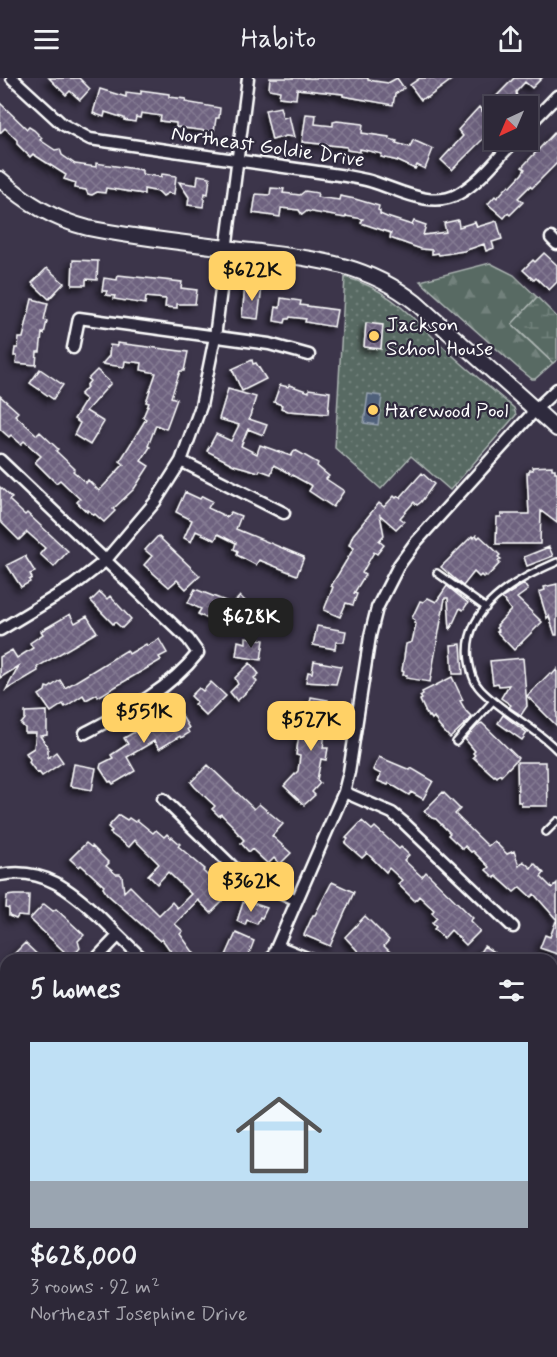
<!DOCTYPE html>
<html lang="en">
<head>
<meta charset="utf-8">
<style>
  :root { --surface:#2d2838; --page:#353040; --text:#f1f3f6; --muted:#a7a6ae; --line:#484453; --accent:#ffd166 }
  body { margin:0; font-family:Mynerve,sans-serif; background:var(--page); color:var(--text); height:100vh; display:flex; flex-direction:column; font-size:22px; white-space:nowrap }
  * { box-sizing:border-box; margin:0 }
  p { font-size:20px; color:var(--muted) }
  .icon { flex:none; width:33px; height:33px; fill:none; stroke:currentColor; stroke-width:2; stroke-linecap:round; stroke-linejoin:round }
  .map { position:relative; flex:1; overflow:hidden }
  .details { position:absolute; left:0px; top:876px; width:558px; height:404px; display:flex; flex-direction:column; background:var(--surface); border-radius:18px 18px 0 0; box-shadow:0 6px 24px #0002,0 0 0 2px var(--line) }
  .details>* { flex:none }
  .needle { width:39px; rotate:224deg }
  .controls { position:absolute; left:484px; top:18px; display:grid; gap:12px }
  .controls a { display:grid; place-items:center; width:54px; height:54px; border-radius:0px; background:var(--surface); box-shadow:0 6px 24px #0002,0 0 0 2px var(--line); font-size:30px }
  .price { position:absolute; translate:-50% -51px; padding:0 14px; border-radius:12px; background:var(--accent); color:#111; font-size:20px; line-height:39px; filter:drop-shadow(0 2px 3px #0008) }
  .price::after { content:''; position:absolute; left:50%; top:36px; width:18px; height:14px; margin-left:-9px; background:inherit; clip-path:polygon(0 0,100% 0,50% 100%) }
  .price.selected { background:#222; color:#fff }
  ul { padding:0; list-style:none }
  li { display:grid; align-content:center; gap:12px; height:318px; padding:0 30px }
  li+li { border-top:2px solid var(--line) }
  li span { display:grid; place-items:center; height:186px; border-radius:0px; color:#555 }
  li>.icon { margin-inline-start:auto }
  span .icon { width:108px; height:108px; fill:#fffc; stroke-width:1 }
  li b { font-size:26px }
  h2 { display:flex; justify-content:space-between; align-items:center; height:72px; padding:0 30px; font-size:26px }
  header { display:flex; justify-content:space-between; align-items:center; height:78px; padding:0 30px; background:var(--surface); font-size:27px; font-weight:600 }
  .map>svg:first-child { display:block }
  .forest { fill:url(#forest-firs); stroke:#acb5b2; stroke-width:1.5 }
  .wetland { fill:url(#wetland-marsh); stroke:#acb5b2; stroke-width:1.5 }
  .park { fill:url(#park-dots); stroke:#acb5b2; stroke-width:1.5 }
  .water { fill:url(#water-ripples); stroke:#95a0af; stroke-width:1.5 }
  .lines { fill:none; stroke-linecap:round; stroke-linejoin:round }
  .stream { stroke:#95a0af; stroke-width:3 }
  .building { fill:url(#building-cross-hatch); stroke:#fff; stroke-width:1.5; filter:url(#shadow) }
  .service-casing { stroke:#fff; stroke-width:10 }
  .minor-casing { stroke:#fff; stroke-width:15 }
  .tertiary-casing { stroke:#fff; stroke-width:18 }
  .service { stroke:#2f2a3d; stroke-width:5 }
  .minor { stroke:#2f2a3d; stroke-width:10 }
  .tertiary { stroke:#2f2a3d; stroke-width:14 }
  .poi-dot { fill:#ffd166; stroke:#2f2a3d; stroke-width:2 }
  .labels { text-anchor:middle; stroke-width:4.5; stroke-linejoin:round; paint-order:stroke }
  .street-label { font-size:21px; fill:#fff; stroke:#2f2a3d }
  .poi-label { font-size:21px; fill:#fff; stroke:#2f2a3d; text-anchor:start }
</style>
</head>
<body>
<header><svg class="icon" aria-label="menu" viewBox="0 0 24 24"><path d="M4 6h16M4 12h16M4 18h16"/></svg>Habito<svg class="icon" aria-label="share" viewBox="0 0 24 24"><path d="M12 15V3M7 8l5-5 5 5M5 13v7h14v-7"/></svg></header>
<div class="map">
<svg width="557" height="1279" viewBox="0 0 557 1279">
  <defs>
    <pattern id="forest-firs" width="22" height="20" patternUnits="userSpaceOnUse" patternTransform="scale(1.5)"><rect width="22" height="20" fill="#596b64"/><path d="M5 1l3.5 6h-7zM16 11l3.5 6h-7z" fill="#72817b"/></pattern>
    <pattern id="wetland-marsh" width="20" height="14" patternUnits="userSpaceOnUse" patternTransform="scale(1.5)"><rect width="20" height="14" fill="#596b64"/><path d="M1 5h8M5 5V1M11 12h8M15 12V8" fill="none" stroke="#72817b"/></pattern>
    <pattern id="park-dots" width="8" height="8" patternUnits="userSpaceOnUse" patternTransform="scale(1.5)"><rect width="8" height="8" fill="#596b64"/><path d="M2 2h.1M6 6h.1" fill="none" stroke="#72817b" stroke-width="1.8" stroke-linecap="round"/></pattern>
    <pattern id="water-ripples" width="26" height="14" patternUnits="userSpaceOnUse" patternTransform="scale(1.5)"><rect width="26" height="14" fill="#4f617a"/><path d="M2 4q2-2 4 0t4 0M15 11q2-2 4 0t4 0" fill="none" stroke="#69798e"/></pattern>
    <pattern id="building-cross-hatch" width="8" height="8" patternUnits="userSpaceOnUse" patternTransform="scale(1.5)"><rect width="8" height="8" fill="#6e627f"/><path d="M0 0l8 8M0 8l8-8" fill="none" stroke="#847a92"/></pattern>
    <filter id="shadow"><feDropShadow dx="-4" dy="4" stdDeviation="3" flood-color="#0009"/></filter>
  </defs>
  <rect width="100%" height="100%" fill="#3c354a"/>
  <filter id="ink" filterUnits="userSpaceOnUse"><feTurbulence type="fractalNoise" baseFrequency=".0167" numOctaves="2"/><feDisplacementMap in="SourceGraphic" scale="12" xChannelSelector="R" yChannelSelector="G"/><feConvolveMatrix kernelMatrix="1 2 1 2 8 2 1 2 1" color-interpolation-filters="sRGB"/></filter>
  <g filter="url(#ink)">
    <path class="forest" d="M490,185L514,197L537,219L512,247L553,285L535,301H532L517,289L420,203Z
      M0,1103H6V1248L0,1247Z
      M294,1274H487L492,1279H301Z"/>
    <path class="wetland" d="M537,219L557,239V282L553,285L512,246Z
      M557,1019V1141L552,1142V1023Z"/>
    <path class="park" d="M345,199C388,211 407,234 438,264C462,287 488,308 514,330L516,337L450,412L411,378L381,411L335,370Z"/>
    <path class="water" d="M368,316L382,318L378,347L364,345Z"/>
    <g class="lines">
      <path class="stream" d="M552,1033L557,1030
        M0,1168L6,1169"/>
    </g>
    <path class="building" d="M49,0H79L90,11L80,22L70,13L66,17Z
      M270,0H368V2L388,5L397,0L404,10L395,16L393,27L343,18V16L297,11L296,21L279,19L280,13L269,11Z
      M420,0H454L427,20L425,19L421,22L410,7Z
      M514,0H542L532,10L525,4L516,14L517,20L509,28H495V49L452,92L441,82L463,58L458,52L479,29L482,33Z
      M100,11L126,19V14L141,16V12L169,16V19L186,21L185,24L220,30L219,40H216L214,54L176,49V45L160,43L161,38L141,35L140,40L136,39L135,44L124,42V40L105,34L104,39L93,35Z
      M0,25L27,51L29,49L34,52L42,60L40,62L55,72L60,71L62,77L75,86L96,89V85L142,92V96L161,99L162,96L176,98L174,116L168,115L163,118L159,114L144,111V116L106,110L105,115L97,114L92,117L88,116L86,112L75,110L76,105L64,101L66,97L33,76L30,79L17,66V62L5,50L0,55Z
      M280,29L283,40L289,38L294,59L286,58L272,62L265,32Z
      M306,36L316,37L315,46L333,48V44L337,43L363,46L362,55L389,59V61L397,63L396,65L410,69L413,62L433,71L425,91L417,87L415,91L398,83L381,79L382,76L360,71V74L347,72V69L302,64Z
      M557,52V85L532,110L530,108L518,120L523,124L510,137L508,135L504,140L488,126L495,118L497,120L509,107L510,109L522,96L525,91L522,89Z
      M198,97L210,99L208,116L205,115L203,129L188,127L189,119L179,104L197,107Z
      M271,110L284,111L283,115L300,117L305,113L318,115L317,119L339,122L340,118L355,121L379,128L378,132L380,133V136L387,139L412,147L414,143L426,147L423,157L446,154L444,145L458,142L459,149L475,144L477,149L497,143L502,161L492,164L494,170L486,173L484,166L464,173L439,177L438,175L432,176V172L421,171L390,160L391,155L361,145L363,141L346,138L345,140L307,133L302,137L299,132L281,130L280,139L253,135L256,116L270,117Z
      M544,175L557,187V204L549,212L536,200L534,202L523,192L533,182L535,184Z
      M73,182L98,183L97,202L86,201V207H72Z
      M47,190L64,205L49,221L32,205Z
      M118,197L182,204L181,210L197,212L195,226H177V230L165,229L166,221L146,219L145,226L114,221L115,218L106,217L107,213H102L104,200L117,202Z
      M245,207L262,209L258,241L242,239Z
      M281,220L301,223L300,227L337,232L334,249L305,244L306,241L290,239L289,241H286L285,245L274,243L276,229L280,230Z
      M32,221L48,225L44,242L47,243L44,256L42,255L40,274H37L36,287L16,285L17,278H14L15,270H18L19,260H23Z
      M366,245L383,247L381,271L364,269Z
      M117,265L188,274L184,293H180L171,319L177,321L166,351L156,347L148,368L150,369L141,383L149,388L134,411L113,431L115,433L104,444L95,436L94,437L88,432L87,434L77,424L80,421L60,402L56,405L35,384L41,378L24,363L21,366L11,357L9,359L0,351V318L18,334L15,337L37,357L40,354L58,371L56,373L75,391L73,393L86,405L88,402L99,413L124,386L120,383L146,341L143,339L149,325L146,324L156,295L141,292L142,285L125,283L124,289L102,286L109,278L110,267L117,268Z
      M252,282L253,286L256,285L266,301L242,313L232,291Z
      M40,291L63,307L53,321L30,305Z
      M97,292L111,305L86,333L104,344L90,367L74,357L80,345L74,341L86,322L80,317L87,309L86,308L90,303L88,301Z
      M280,307L288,309L289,307L309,314V311L330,314L328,336L288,333L281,330L282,327L274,324Z
      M228,311L256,319L249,341L267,347L263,357L248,351L241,368L257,376L260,367L291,378L295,372L318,385L317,388L329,398L326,401L344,413L333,429L309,413L312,408L274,387L271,396L260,392L259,394L234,387L207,373L216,356L231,363L239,347L219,341Z
      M552,388V391H555V394H557V445L541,433L540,466H496L497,439H501V436H529L527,395H529V392H533L532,389Z
      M422,395L434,406L421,424L417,427L414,424L400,440L404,443L396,451L380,437L384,457L379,463L384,467L377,476L374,474L362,495L365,497L354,515L357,516L353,527L346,525L340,539L324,532L333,509L331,508L354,470L349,467L353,457L379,425L384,429L394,418L396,420L398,418L400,420Z
      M0,409L12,420L9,422L25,437L27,435L68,473L54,489L40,476L45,470L27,454L19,462L0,443Z
      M185,414L200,421L202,418L212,423L208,430L227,439L231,434L241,438L236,451L304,479L297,497L259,482L256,487L237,477L238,473L234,471L236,465L218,456L215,462L196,453L191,464L184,460L192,442L176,434Z
      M476,457L478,460L480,458L500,477L498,479L501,481L498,483L500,485L487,499L485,497L483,499L481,497L479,499L474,494L463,508L441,489L472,458L474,460Z
      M158,458L200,498L186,511L177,502L169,509L144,487L152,478L145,472Z
      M549,469L553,478L527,488L524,479Z
      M25,478L35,494L30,496L32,500L29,502L30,504L21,509L7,487Z
      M524,506L528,512L517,520L542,544L514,572L497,554L499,553L496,550L498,548L497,547L511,532L502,520Z
      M557,506V557H555L549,538L547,540L539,514L545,512L544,509Z
      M447,508L468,525L463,532L460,530L450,552L448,520H445L430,604L406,600L407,597H403L404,594L402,593L406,566L412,564L416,546L414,545L415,542L412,540L420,523L423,524L428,520L436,524Z
      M195,511L233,526L240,518L259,536L248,547L239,538L231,547L215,532L210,542L198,536L201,531L188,525Z
      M100,514L107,521L110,518L131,541L122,550L115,544L113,546L91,523Z
      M70,536L75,545L87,538L97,554L37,589L38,593L6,612L19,588L0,600V579L12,572L17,580L33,570L30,565L43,556L41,553Z
      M317,548L346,553L344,564H336L335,571L313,567Z
      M246,559L264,562L261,582L236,578L238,563L246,565Z
      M159,561L167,575L159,579L161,582L98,619L97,616L86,622L83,617L65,629L63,626L51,634L39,617L45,613L46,609L49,610L60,602L65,610L127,572L129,576L146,566L147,568Z
      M461,566L463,596H453L451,567Z
      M523,580L527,628L521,637L509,629L511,627L501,620L509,607L499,608L498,605L493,606L490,583Z
      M314,583L341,588L336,606L306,604L308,594L312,595Z
      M250,585L259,596L254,600L257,604L237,623L230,614L238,606L235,600Z
      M557,591V648L527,618L550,595L552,597Z
      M452,599L463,622L460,623L466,633L472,639L450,660L439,648L434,639L432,641L430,638L428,639L420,622L422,621L420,618L423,616L422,614Z
      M211,604L226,618L206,638L194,626L197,624L191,618L199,610L203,613Z
      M311,619L328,622L325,636L333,638L331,649L326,648L323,670H328L326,682L321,681L317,702L320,705L312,714L315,717L304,727L284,708L298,693L300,678L296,677L299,657L304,658Z
      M176,628L189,650L187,651L189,655L181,660L180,658L159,671L154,663L127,679L135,693L113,706L111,703L109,704L100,690L101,686L113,680L111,677L128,666L124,660L138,652L139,654L147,649L149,652L168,641L164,635Z
      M47,633V657L40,658L48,669V680L56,674L63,684L42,698L39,694L37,695L29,684L30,681L26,675L34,670L36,655H25V650L21,646L25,641V634Z
      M503,637L527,655L522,662L498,645Z
      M482,645L518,680L501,698L500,696L497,699L495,697L494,698L473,679L475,677L473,675L475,673L465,661L479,646Z
      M379,679L410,692L411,690L433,703L423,721L411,714L409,717L389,705L388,707L378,703L381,696L373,692Z
      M517,684H545V689H547L548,728H521V724H518Z
      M74,686L96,690L92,712L70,708Z
      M208,687L254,731L259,726L283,746L272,758L291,775L280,786L274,780L268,786L252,771L249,774L241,765L244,762L235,752V750L221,736L219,738L212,731L215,728L195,709L191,704Z
      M443,714L460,731L455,736L488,768L494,763L507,776L514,773L519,788L523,783L531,790L534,785L544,795L541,799L552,810L557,805V842L534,816L531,819L520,809L514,814L496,798L495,800L486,792L489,789L473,773L471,774L465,768L463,771L448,757L450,755L436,741L432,740L424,733Z
      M119,737L127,742L129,740L135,744L137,742L153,755L156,752L164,759L167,756L171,760L172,759L180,766L178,768L205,791L203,793L221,811L218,814L223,823L211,835L198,822L175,846L183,853L180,856L199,882H177L162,861L160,863L107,816L103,810L104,808L91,796L81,787L79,789L70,781L86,765L91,769L92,768L109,785L106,788L116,796H120L122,798L124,814L130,808L159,837L172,824L177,830L191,816L168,794L157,806L148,797L159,786L135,762L129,769L110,755L112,753L108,749Z
      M362,743L372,752L375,749L399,771L401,769L409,777L404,782L422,799L426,794L473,840L470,843L480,853L466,867L451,852L444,860L434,851L436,849L432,845L437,840L432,835L434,832L419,818L415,823L398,806L402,802L389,790L386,794L367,775L362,780L345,765L348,761L346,760Z
      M332,804L354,814L330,868L304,857L313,837H315Z
      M14,817H29L28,839L18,838L16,841L9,838V831L6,830L7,818Z
      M244,822L267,830L262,840L260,839L257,846L247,842L245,847L237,843Z
      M44,826L53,833L56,831L84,857L78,863L80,870L71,880L30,841Z
      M365,838L389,862L384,868L398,882H366L345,859Z
      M556,843H557V876L540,870L545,857L550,859Z
      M236,855L254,863L247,881L224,882Z
      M25,865L43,882H8Z
      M484,868L506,882H475Z"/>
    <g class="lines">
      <g class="service-casing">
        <path id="service" d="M557,484C517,501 461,530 469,583C471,594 473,604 481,612C503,635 534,648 557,672
          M437,495L486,530
          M456,664L493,623
          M546,754L557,743
          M496,1274L497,1279"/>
      </g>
      <g class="minor-casing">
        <path id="minor" d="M12,0L62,46L90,61L346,98C355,100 365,101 373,104C399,112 432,131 458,116C480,104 498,80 515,62
          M528,48L557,18
          M551,160L557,166
          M73,270L79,240L269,266L309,277
          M0,382L188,561L198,575C169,612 127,633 85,655
          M181,383L284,435
          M0,552L73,508L105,483L155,424L181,383L201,328L215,259L248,0
          M344,714L392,735L403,744L513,849
          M163,721L233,789L253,802L297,822
          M0,797C43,788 72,813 101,840C115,854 129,868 144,882
          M277,868L312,882
          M95,882L118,858
          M271,882L344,714L349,694L370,558L377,530L399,487L415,465L539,328L557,311
          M0,1032L6,1033"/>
      </g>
      <g class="tertiary-casing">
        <path id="tertiary" d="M0,101C27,125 53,141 88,150C142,161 197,166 251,173C313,181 364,184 415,224L557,351"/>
      </g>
      <use href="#service" class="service"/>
      <use href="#minor" class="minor"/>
      <use href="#tertiary" class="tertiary"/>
    </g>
  </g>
  <g class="poi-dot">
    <circle cx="374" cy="258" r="6"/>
    <circle cx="373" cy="332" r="6"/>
  </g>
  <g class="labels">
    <g class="street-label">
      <text transform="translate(268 68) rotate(8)" y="7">Northeast Goldie Drive</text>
    </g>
    <g class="poi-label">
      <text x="386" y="253">Jackson<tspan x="386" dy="24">School House</tspan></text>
      <text x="385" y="339">Harewood Pool</text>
    </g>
  </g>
</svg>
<div class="controls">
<a><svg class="needle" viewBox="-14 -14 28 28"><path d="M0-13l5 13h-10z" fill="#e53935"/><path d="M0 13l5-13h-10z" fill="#a7a6ae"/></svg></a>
</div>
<b class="price" style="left:252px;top:224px">$622K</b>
<b class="price selected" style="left:251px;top:571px">$628K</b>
<b class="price" style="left:144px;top:666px">$551K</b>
<b class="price" style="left:311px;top:674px">$527K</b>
<b class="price" style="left:251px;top:835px">$362K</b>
<section class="details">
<h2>5 homes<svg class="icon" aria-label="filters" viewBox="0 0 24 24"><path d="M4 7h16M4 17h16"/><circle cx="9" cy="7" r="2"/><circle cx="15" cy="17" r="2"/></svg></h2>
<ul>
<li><span style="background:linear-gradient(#bfe0f5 75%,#9aa5b1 0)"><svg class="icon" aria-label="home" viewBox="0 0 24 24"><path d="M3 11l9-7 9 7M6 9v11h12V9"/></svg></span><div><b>$628,000</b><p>3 rooms · 92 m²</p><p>Northeast Josephine Drive</p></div></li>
</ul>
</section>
</div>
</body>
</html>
